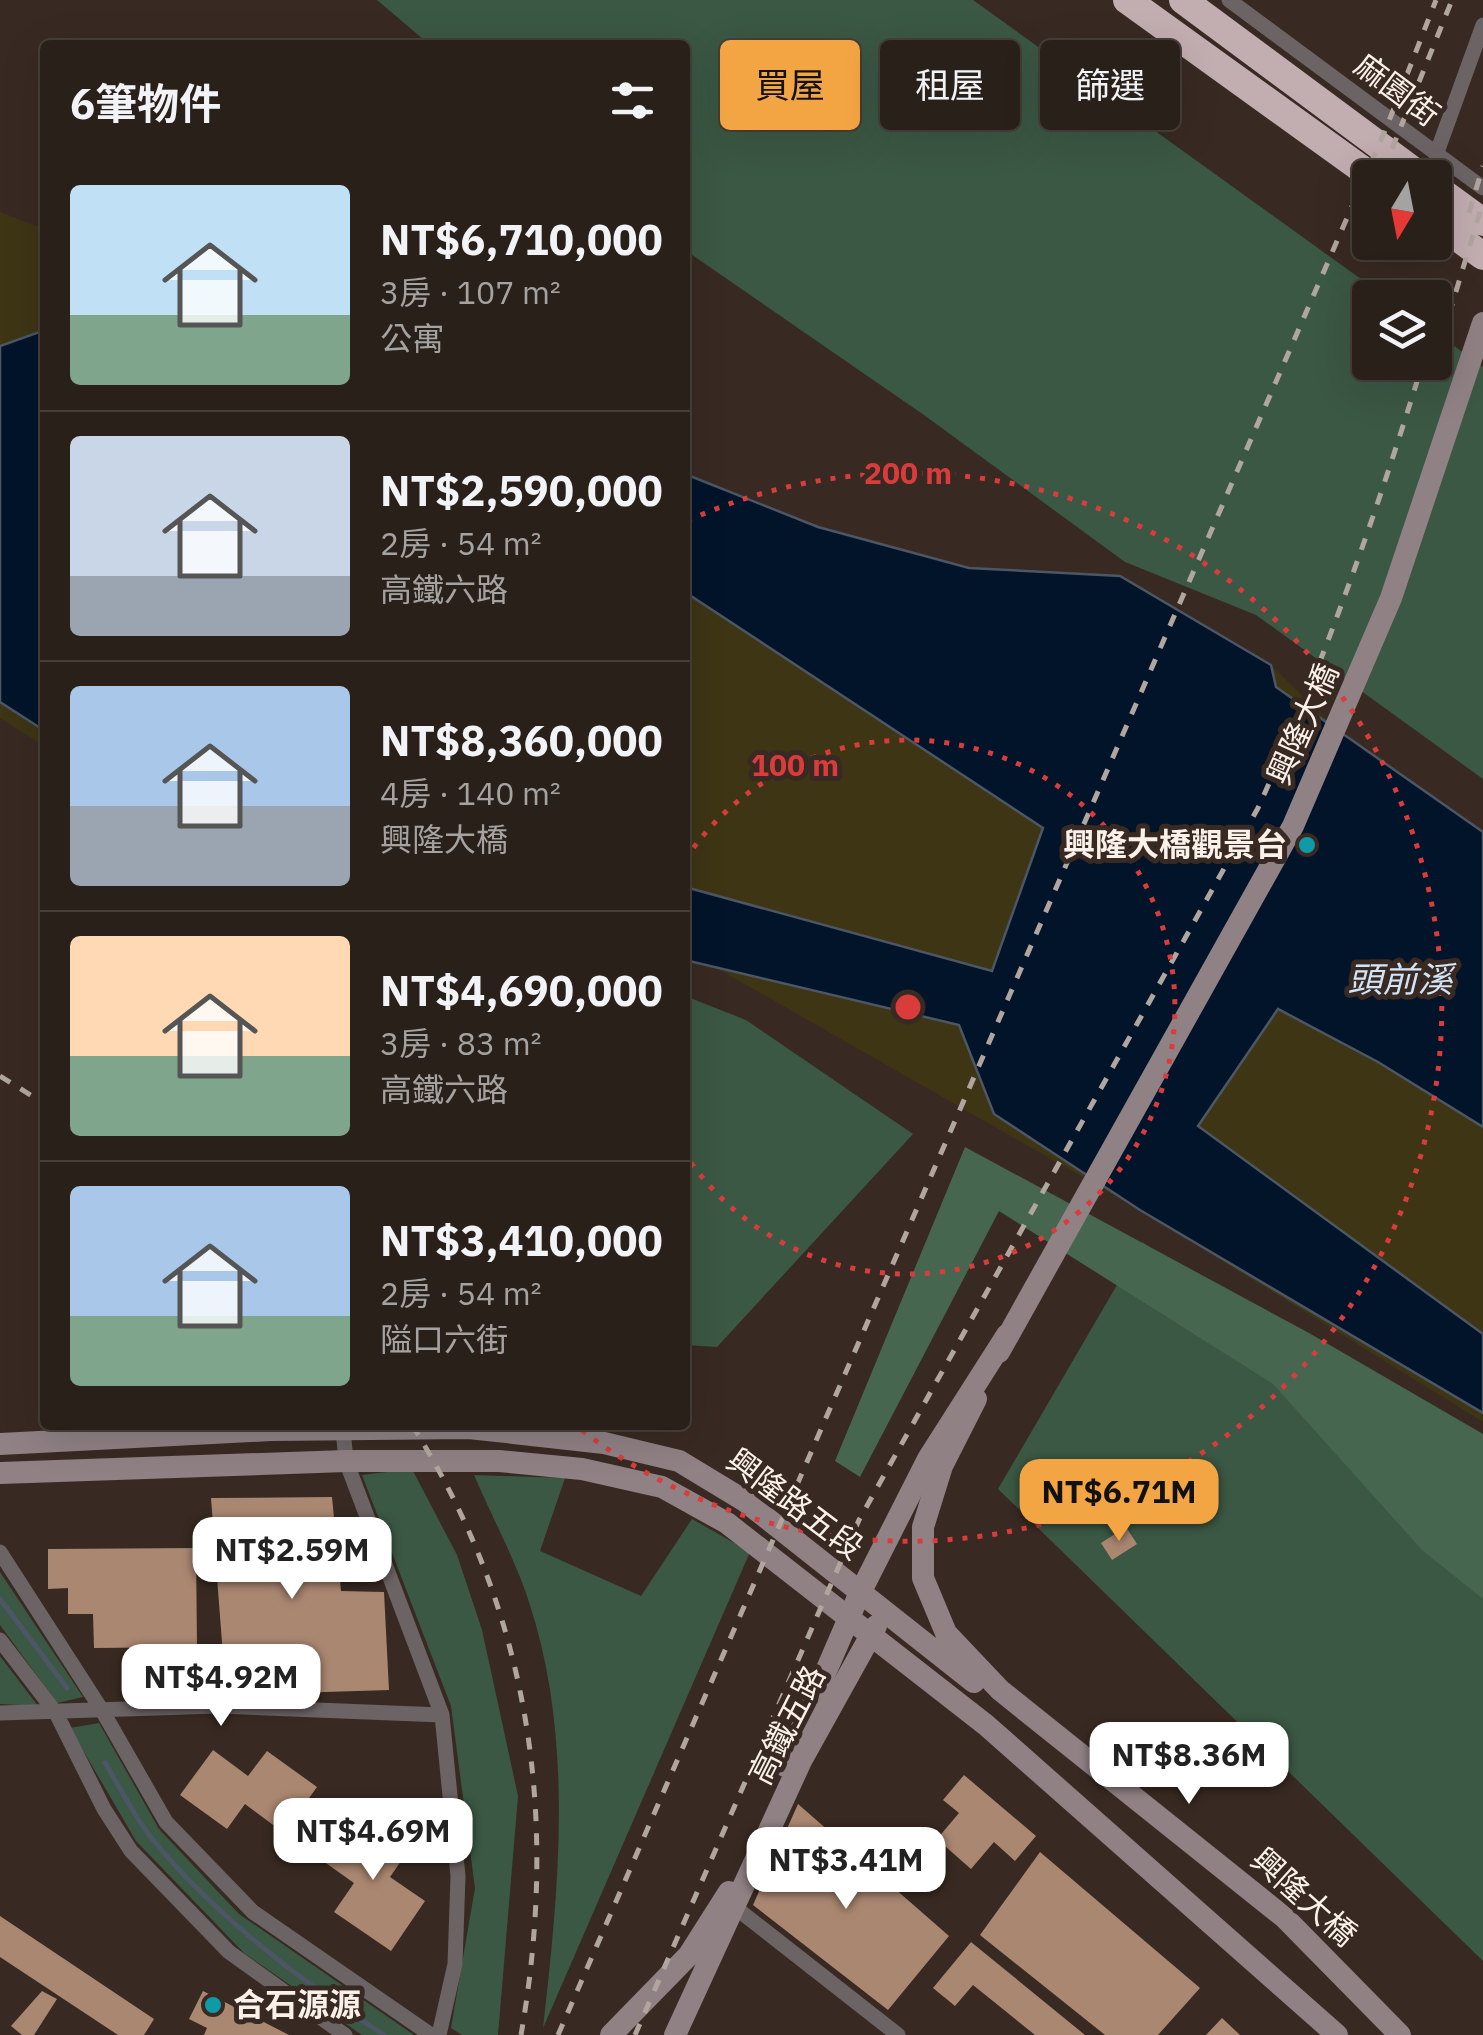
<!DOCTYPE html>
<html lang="zh-TW">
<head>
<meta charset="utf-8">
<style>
  :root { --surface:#2a201a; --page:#322823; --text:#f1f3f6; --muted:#a5a3a2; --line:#463e39; --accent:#f3a443 }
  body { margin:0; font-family:"IBM Plex Sans","Noto Sans TC",sans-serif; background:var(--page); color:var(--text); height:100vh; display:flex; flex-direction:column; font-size:38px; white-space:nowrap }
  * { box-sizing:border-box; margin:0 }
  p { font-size:32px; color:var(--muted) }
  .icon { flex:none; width:55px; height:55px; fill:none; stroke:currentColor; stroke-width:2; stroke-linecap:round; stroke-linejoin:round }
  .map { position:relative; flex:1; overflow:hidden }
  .drawer { position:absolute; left:40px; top:40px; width:650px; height:1390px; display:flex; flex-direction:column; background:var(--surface); border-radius:10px; box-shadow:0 10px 40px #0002,0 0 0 2px var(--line) }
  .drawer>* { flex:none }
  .top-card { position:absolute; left:720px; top:40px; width:612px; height:90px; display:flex; gap:20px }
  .needle { width:65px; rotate:190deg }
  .controls { position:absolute; left:1352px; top:160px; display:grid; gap:20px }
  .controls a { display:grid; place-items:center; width:100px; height:100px; border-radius:10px; background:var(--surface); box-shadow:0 10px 40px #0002,0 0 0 2px var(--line); font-size:50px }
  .price { position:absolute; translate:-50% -85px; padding:0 22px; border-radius:20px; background:#fff; color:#222; font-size:32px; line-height:65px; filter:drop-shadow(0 2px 5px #0008) }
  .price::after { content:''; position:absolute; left:50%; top:60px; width:30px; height:22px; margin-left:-15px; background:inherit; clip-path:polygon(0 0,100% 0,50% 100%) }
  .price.selected { background:var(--accent); color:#111 }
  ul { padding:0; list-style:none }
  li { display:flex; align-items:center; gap:30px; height:250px; padding:0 30px }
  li+li { border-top:2px solid var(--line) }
  li span { display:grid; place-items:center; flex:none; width:280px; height:200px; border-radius:10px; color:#555 }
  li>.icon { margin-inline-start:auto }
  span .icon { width:120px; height:120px; fill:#fffc; stroke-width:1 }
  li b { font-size:42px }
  h2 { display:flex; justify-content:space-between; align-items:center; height:120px; padding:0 30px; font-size:42px }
  .tag { padding:0 35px; border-radius:10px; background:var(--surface); box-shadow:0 10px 40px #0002,0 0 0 2px var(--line); font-size:35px; line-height:90px }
  .tag.selected { background:var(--accent); color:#111 }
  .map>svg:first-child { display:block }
  .green { fill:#3b5844 }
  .forest { fill:#466650 }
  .sand { fill:#3d3514 }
  .water { fill:#01142a; stroke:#4c5664; stroke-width:2.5 }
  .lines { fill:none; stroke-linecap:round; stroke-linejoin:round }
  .stream { stroke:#4c5664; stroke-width:5 }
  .building { fill:#aa8771 }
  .street { stroke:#6c6365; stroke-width:15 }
  .secondary { stroke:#8f8184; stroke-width:22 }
  .highway { stroke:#c2adb1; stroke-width:28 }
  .rail { stroke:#b1a69f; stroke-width:5; stroke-dasharray:12 12; stroke-linecap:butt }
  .secondary-bridge { stroke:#8f8184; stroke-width:22 }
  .ring { fill:none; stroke:#da3c3c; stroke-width:5; stroke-dasharray:5 10 }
  .culture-dot { fill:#0f9aa8; stroke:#382a22; stroke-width:4 }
  .labels { text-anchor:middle; stroke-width:10; stroke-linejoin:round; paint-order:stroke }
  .street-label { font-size:32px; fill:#faf1eb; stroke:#382a22 }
  .poi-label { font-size:32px; font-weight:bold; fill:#faf1eb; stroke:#382a22; text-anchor:end }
  .water-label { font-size:35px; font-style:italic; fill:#d2e4f8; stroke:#382a22 }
  .centre { fill:#da3c3c; stroke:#382a22; stroke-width:5 }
  .ring-label { font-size:30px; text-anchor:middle; font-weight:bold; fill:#da3c3c; stroke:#382a22; stroke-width:10; stroke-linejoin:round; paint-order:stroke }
</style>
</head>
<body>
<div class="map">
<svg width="1483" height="2035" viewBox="0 0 1483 2035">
  <rect width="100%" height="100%" fill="#382a22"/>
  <path class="green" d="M377,0H973L1386,297L1370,298V362H1435V332L1483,367V779L1256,615L1125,562L924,415L685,250V45H430Z
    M685,996L746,1020L913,1134L717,1347L685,1345Z
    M1142,1242L1483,1474V1961L998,1489Z
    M412,1469L457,1555L482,1630L518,1796L498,2035H462L451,2028L475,1888L451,1706L362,1475Z
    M474,1475L565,1478L540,1551L641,1596L692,1519L750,1552L543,2028C559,1888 574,1738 529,1602C515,1559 492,1517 474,1475Z
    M0,1572L83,1697L57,1703L0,1625Z
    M0,1656L38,1706L0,1704Z
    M99,1723L159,1829L239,1914L414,2035H362L244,1953L136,1841L70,1728Z"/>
  <path class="forest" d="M965,1147L1309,1333L1483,1434V1599L1422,1550L1273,1384L999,1211L860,1477L835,1461Z"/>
  <path class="sand" d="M0,212L45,229V747L0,718Z
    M685,474L818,527L969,568L1120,576L1271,665L1338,731L1483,832V1422L1140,1210L715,967L685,960Z"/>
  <path class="water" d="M45,330V731L0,702V346Z
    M685,474L818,527L969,568L1120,576L1271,665L1276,687L1483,832V1127L1378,1062L1278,1009L1198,1126L1483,1334V1413L1140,1210L994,1114L959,1025L685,960V887L992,971L1043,828L685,592Z"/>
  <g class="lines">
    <path class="stream" d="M0,1599L67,1688
      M105,1763C121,1789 135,1818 154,1841C215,1916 304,1983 384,2035"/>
  </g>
  <path class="building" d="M332,1497L341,1591L384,1592L389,1690L226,1695L211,1498Z
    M1126,1527L1137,1544L1112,1560L1101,1543Z
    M196,1548L197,1647L94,1648L93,1614H68V1588L48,1589V1549Z
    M213,1750L248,1776L267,1751L317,1787L284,1833L245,1804L227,1829L180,1795Z
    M964,1775L1036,1836L1015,1861L994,1842L971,1869L937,1839L959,1813L943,1800Z
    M798,1804L949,1936L888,2010L753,1905Z
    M355,1815L408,1851L390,1877L425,1901L391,1951L334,1912L354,1883L323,1861Z
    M1040,1852L1200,1988L1158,2035H1105L980,1935Z
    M0,1916L154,2019L144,2035H118L0,1957Z
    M971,1942L1085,2035H1035L973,1985L955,2006L933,1988Z
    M42,1991L57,1999L34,2035H22L11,2026Z
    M203,1991L289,2035H204L207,2028L189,2019Z
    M1222,2018L1240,2035H1206Z"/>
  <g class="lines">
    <path class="street" d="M1229,0L1483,188
      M1436,155L1483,25
      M343,1429L346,1461L442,1715L458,1876L455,1964L439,2035
      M0,1552L103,1712L166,1822L253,1912L431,2035
      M0,1640L56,1713L104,1809L131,1851L229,1952L345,2035
      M0,1713L218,1706L442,1715
      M736,1908L898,2035"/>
    <path class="secondary" d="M999,1352L1293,826L1391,598L1483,323
      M976,1399L942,1466L923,1527V1578L946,1633L1000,1690L1285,1918L1400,2035
      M0,1444L271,1430L469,1428L604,1443L679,1461L745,1501L974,1682
      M0,1473L346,1461H499L582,1469L662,1487L727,1523L986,1725L1337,2035
      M611,2035L689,1955L729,1892
      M675,2035L801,1761L876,1626"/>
    <path class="highway" d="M1127,0L1374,178
      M1183,0L1423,178
      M1435,187L1483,222
      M1435,221L1483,256"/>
    <path class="rail" d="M1383,171L1452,0
      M1469,213L1483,166
      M1435,361L1483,202
      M0,1076L45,1104
      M412,1425C531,1614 559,1818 521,2035
      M558,2035L1387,126L1436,0
      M635,2035L859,1520L1258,808C1324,663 1376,515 1423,362"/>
    <path class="secondary-bridge" d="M785,1766L858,1597L928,1459L1007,1335"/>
  </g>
  <g class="ring">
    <path d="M685 860A267 267 0 1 1 685 1154"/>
    <path d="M687 521A534 534 0 1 1 579 1428"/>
  </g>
  <g class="culture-dot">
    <circle cx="1307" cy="845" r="10"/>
    <circle cx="213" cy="2005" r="10"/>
  </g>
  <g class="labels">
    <g class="street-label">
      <text transform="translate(1397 90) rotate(37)" y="11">麻園街</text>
      <text transform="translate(1303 724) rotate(-66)" y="11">興隆大橋</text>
      <text transform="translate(795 1504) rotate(37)" y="11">興隆路五段</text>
      <text transform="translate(787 1725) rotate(-63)" y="11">高鐵五路</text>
      <text transform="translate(1304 1897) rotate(42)" y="11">興隆大橋</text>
    </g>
    <g class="poi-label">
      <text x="1287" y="856">興隆大橋觀景台</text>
      <text x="233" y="2016" text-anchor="start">合石源源</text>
    </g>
    <g class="water-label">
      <text x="1400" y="992">頭前溪</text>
    </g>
  </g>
  <circle cx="908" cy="1007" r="15" class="centre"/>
  <g class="ring-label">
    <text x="908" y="484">200 m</text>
    <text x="795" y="776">100 m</text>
  </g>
</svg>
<div class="controls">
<a><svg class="needle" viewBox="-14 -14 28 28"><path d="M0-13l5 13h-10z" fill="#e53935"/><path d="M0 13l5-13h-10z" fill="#a5a3a2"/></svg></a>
<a><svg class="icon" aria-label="layers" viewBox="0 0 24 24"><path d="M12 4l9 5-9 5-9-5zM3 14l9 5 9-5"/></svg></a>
</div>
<b class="price selected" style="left:1119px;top:1544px">NT$6.71M</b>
<b class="price" style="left:292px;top:1602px">NT$2.59M</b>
<b class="price" style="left:221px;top:1729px">NT$4.92M</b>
<b class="price" style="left:1189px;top:1807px">NT$8.36M</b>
<b class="price" style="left:373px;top:1883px">NT$4.69M</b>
<b class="price" style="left:846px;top:1912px">NT$3.41M</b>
<div class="top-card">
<a class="tag selected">買屋</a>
<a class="tag">租屋</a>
<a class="tag">篩選</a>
</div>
<section class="drawer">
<h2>6筆物件<svg class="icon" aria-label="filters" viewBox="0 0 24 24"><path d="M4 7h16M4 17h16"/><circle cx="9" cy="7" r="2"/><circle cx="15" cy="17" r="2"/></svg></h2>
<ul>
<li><span style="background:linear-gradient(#bfe0f5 65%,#7fa58c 0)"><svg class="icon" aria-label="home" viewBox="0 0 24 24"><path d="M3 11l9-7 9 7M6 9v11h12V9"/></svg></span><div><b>NT$6,710,000</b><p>3房 · 107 m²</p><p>公寓</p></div></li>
<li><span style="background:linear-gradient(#c9d6e8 70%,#9aa5b1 0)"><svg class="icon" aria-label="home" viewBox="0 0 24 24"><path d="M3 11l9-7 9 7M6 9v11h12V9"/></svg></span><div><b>NT$2,590,000</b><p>2房 · 54 m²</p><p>高鐵六路</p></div></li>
<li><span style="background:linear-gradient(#a9c7e8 60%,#9aa5b1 0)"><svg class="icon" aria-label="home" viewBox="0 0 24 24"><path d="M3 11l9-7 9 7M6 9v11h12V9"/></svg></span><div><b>NT$8,360,000</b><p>4房 · 140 m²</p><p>興隆大橋</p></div></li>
<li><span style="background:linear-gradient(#ffd9b3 60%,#7fa58c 0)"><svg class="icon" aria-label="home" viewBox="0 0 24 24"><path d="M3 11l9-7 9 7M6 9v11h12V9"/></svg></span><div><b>NT$4,690,000</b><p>3房 · 83 m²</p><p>高鐵六路</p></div></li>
<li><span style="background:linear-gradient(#a9c7e8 65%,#7fa58c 0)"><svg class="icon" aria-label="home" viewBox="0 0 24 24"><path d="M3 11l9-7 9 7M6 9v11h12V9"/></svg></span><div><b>NT$3,410,000</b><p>2房 · 54 m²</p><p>隘口六街</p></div></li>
</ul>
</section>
</div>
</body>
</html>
